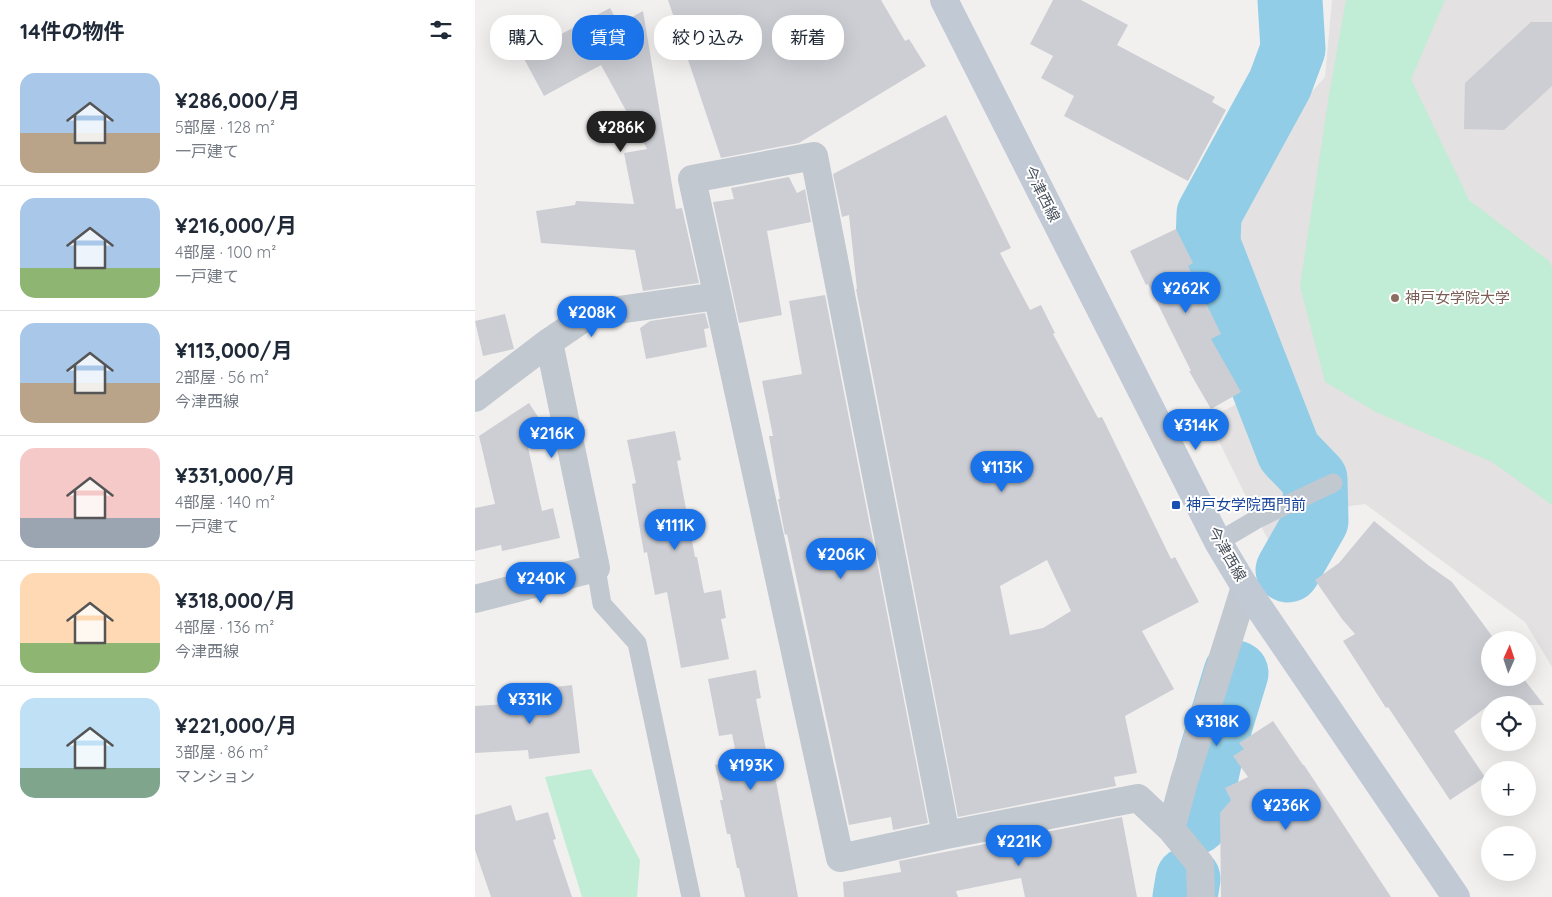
<!DOCTYPE html>
<html lang="ja">
<head>
<meta charset="utf-8">
<style>
  :root { --surface:#fff; --page:#f6f6f7; --text:#1f2937; --muted:#747a83; --line:#e0e1e3; --accent:#1a73e8 }
  body { margin:0; font-family:Quicksand,"Noto Sans JP",sans-serif; background:var(--page); color:var(--text); height:100vh; display:flex; flex-direction:column; font-size:19px; white-space:nowrap }
  * { box-sizing:border-box; margin:0 }
  p { font-size:16px; color:var(--muted) }
  .icon { flex:none; width:28px; height:28px; fill:none; stroke:currentColor; stroke-width:2; stroke-linecap:round; stroke-linejoin:round }
  .map { position:relative; flex:1; overflow:hidden }
  .side { display:flex; flex-direction:column; background:var(--surface); width:475px }
  .side>* { flex:none }
  .banner { position:absolute; left:15px; top:15px; width:475px; height:45px; display:flex; gap:10px }
  .needle { width:32px; rotate:3deg }
  .buttons { position:absolute; left:1006px; top:631px; display:grid; gap:10px }
  .buttons a { display:grid; place-items:center; width:55px; height:55px; border-radius:50%; background:var(--surface); box-shadow:0 5px 20px #0002; font-size:25px }
  .price { position:absolute; translate:-50% -42px; padding:0 11px; border-radius:18px; background:var(--accent); color:#fff; font-size:16px; line-height:32px; filter:drop-shadow(0 1px 2px #0008) }
  .price::after { content:''; position:absolute; left:50%; top:30px; width:15px; height:11px; margin-left:-8px; background:inherit; clip-path:polygon(0 0,100% 0,50% 100%) }
  .price.active { background:#222; color:#fff }
  ul { padding:0; list-style:none }
  li { display:flex; align-items:center; gap:15px; height:125px; padding:0 20px }
  li+li { border-top:1px solid var(--line) }
  li span { display:grid; place-items:center; flex:none; width:140px; height:100px; border-radius:15px; color:#555 }
  li>.icon { margin-inline-start:auto }
  span .icon { width:60px; height:60px; fill:#fffc; stroke-width:1 }
  li b { font-size:21px }
  h2 { display:flex; justify-content:space-between; align-items:center; height:60px; padding:0 20px; font-size:21px }
  .chip { padding:0 18px; border-radius:20px; background:var(--surface); box-shadow:0 5px 20px #0002; font-size:18px; line-height:45px }
  .chip.active { background:var(--accent); color:#fff }
  main { display:flex; flex:1; min-height:0 }
  .map>svg:first-child { display:block }
  .education { fill:#e3e1e1 }
  .green { fill:#c1ecd5 }
  .lines { fill:none; stroke-linecap:round; stroke-linejoin:round }
  .river { stroke:#91cde6; stroke-width:65 }
  .building { fill:#ccced4; fill-rule:evenodd }
  .lane { stroke:#c1c8d0; stroke-width:19 }
  .street { stroke:#c1c8d0; stroke-width:28 }
  .secondary { stroke:#c1c9d5; stroke-width:28 }
  .education-dot { fill:#8d6e63; stroke:#fff; stroke-width:2 }
  .transit-dot { fill:#1a4fb4; stroke:#fff; stroke-width:2 }
  .labels { text-anchor:middle; stroke-width:4; stroke-linejoin:round; paint-order:stroke }
  .street-label { font-size:15px; fill:#49515c; stroke:#fff }
  .education-label { font-size:15px; fill:#785e54; stroke:#fff; text-anchor:start }
  .transit-label { font-size:15px; fill:#164399; stroke:#fff; text-anchor:start }
</style>
</head>
<body>
<main>
<section class="side">
<h2>14件の物件<svg class="icon" aria-label="filters" viewBox="0 0 24 24"><path d="M4 7h16M4 17h16"/><circle cx="9" cy="7" r="2"/><circle cx="15" cy="17" r="2"/></svg></h2>
<ul>
<li><span style="background:linear-gradient(#a9c7e8 60%,#b9a48a 0)"><svg class="icon" aria-label="home" viewBox="0 0 24 24"><path d="M3 11l9-7 9 7M6 9v11h12V9"/></svg></span><div><b>¥286,000/月</b><p>5部屋 · 128 m²</p><p>一戸建て</p></div></li>
<li><span style="background:linear-gradient(#a9c7e8 70%,#8fb573 0)"><svg class="icon" aria-label="home" viewBox="0 0 24 24"><path d="M3 11l9-7 9 7M6 9v11h12V9"/></svg></span><div><b>¥216,000/月</b><p>4部屋 · 100 m²</p><p>一戸建て</p></div></li>
<li><span style="background:linear-gradient(#a9c7e8 60%,#b9a48a 0)"><svg class="icon" aria-label="home" viewBox="0 0 24 24"><path d="M3 11l9-7 9 7M6 9v11h12V9"/></svg></span><div><b>¥113,000/月</b><p>2部屋 · 56 m²</p><p>今津西線</p></div></li>
<li><span style="background:linear-gradient(#f6c9c9 70%,#9aa5b1 0)"><svg class="icon" aria-label="home" viewBox="0 0 24 24"><path d="M3 11l9-7 9 7M6 9v11h12V9"/></svg></span><div><b>¥331,000/月</b><p>4部屋 · 140 m²</p><p>一戸建て</p></div></li>
<li><span style="background:linear-gradient(#ffd9b3 70%,#8fb573 0)"><svg class="icon" aria-label="home" viewBox="0 0 24 24"><path d="M3 11l9-7 9 7M6 9v11h12V9"/></svg></span><div><b>¥318,000/月</b><p>4部屋 · 136 m²</p><p>今津西線</p></div></li>
<li><span style="background:linear-gradient(#bfe0f5 70%,#7fa58c 0)"><svg class="icon" aria-label="home" viewBox="0 0 24 24"><path d="M3 11l9-7 9 7M6 9v11h12V9"/></svg></span><div><b>¥221,000/月</b><p>3部屋 · 86 m²</p><p>マンション</p></div></li>
</ul>
</section>
<div class="map">
<svg width="1077" height="897" viewBox="0 0 1077 897">
  <rect width="100%" height="100%" fill="#f2f0ef"/>
  <path class="education" d="M857,0H1077V667L1050,622L890,504L834,512L805,561L782,519L733,419L796,386L729,211L850,77Z"/>
  <path class="green" d="M871,0H970L936,79L994,200L1074,261L1077,267V505L1017,462L901,412L850,382L825,286L854,95Z
    M116,769L165,860L162,897H107L70,777Z"/>
  <g class="lines">
    <path class="river" d="M813,570L841,521L840,479L814,452L733,244L734,214L805,84L818,49L815,0
      M721,822L735,758L761,673
      M710,897L713,879"/>
  </g>
  <path class="building" d="M193,0H406L430,41L434,39L451,66L324,143L246,158Z
    M578,0H606L653,25L642,45L740,97L737,102L751,110L713,181L589,116L599,96L566,78L578,56L555,44Z
    M135,8L144,24L168,11L201,209L207,208L224,283L168,291L160,250L66,243L61,211L100,205L101,201L159,204L149,153L172,149L126,65L69,96L47,55Z
    M1056,22H1077V86L1029,130L989,129L990,83Z
    M471,115L536,248L525,253L555,310L566,305L580,333L578,334L623,418L627,417L696,559L700,557L724,602L667,631L699,689L650,716L662,773L639,777L641,786L483,817L381,289H382L374,215L367,217L358,174ZM572,560L596,611L568,628L535,635L525,586Z
    M314,177L322,193L330,189L336,222L292,231L307,315L264,323L238,202L259,199L256,188Z
    M701,229L718,263L713,266L746,334L736,339L766,392L736,409L714,371H716L673,284L671,285L655,251Z
    M350,295L453,823L418,830L416,817L374,825L312,534L310,535L303,499H305L294,436H298L287,381L327,374L314,301Z
    M230,313L234,328L229,329L232,347L171,359L165,328L175,321Z
    M30,314L39,349L8,356L0,321Z
    M54,403L69,426L51,438L67,511L78,508L85,538L27,551L26,545L0,551V508L20,504L4,436Z
    M200,431L206,460L202,461L220,557H222L229,593L246,590L251,618L246,619L254,659L206,668L192,592L180,595L172,552L169,553L157,484L161,483L152,440Z
    M899,521L953,565L977,582L1020,640H1015V678H1048L1069,705H1014L979,731L1010,777L975,800L913,707L911,708L868,641L880,634L867,619L840,580L864,563Z
    M281,670L286,698L281,699L292,755H296L323,897H270L264,868H262L255,834H252L245,800H248L240,765L262,759L257,734L244,736L233,679Z
    M97,685L105,753L54,759L53,750L0,753V706L47,703L46,691Z
    M798,721L828,765H829L916,897H746L745,813L756,800L750,788L773,777L758,756L769,749L764,743Z
    M36,805L41,821L73,812L81,839L78,840L97,897H16L0,850V815Z
    M647,817L662,897H550L546,878L481,891L483,897H369L368,882L426,872L424,861Z"/>
  <g class="lines">
    <path class="lane" d="M743,542L782,519L858,483
      M121,568L127,604L162,643L216,897"/>
    <path class="street" d="M0,398L74,342L115,314L242,296
      M0,599L121,568L74,342
      M471,835L339,156L217,179L365,858L471,835L663,798L696,829
      M726,897L725,864L696,829L709,781L770,587"/>
    <path class="secondary" d="M469,0L743,542L770,587L981,897"/>
  </g>
  <circle class="education-dot" cx="920" cy="298" r="5"/>
  <rect class="transit-dot" x="696" y="500" width="10" height="10" rx="2.5"/>
  <g class="labels">
    <g class="street-label">
      <text transform="translate(567 194) rotate(63)" y="5">今津西線</text>
      <text transform="translate(752 554) rotate(60)" y="5">今津西線</text>
    </g>
    <g class="education-label">
      <text x="930" y="303">神戸女学院大学</text>
    </g>
    <g class="transit-label">
      <text x="711" y="510">神戸女学院西門前</text>
    </g>
  </g>
</svg>
<div class="buttons">
<a><svg class="needle" viewBox="-14 -14 28 28"><path d="M0-13l5 13h-10z" fill="#e53935"/><path d="M0 13l5-13h-10z" fill="#747a83"/></svg></a>
<a><svg class="icon" aria-label="locate" viewBox="0 0 24 24"><circle cx="12" cy="12" r="6"/><path d="M12 2v4M12 18v4M2 12h4M18 12h4"/></svg></a>
<a>+</a>
<a>−</a>
</div>
<b class="price active" style="left:146px;top:153px">¥286K</b>
<b class="price" style="left:711px;top:314px">¥262K</b>
<b class="price" style="left:117px;top:338px">¥208K</b>
<b class="price" style="left:721px;top:451px">¥314K</b>
<b class="price" style="left:77px;top:459px">¥216K</b>
<b class="price" style="left:527px;top:493px">¥113K</b>
<b class="price" style="left:200px;top:551px">¥111K</b>
<b class="price" style="left:366px;top:580px">¥206K</b>
<b class="price" style="left:66px;top:604px">¥240K</b>
<b class="price" style="left:55px;top:725px">¥331K</b>
<b class="price" style="left:742px;top:747px">¥318K</b>
<b class="price" style="left:276px;top:791px">¥193K</b>
<b class="price" style="left:811px;top:831px">¥236K</b>
<b class="price" style="left:544px;top:867px">¥221K</b>
<div class="banner">
<a class="chip">購入</a>
<a class="chip active">賃貸</a>
<a class="chip">絞り込み</a>
<a class="chip">新着</a>
</div>
</div>
</main>
</body>
</html>
